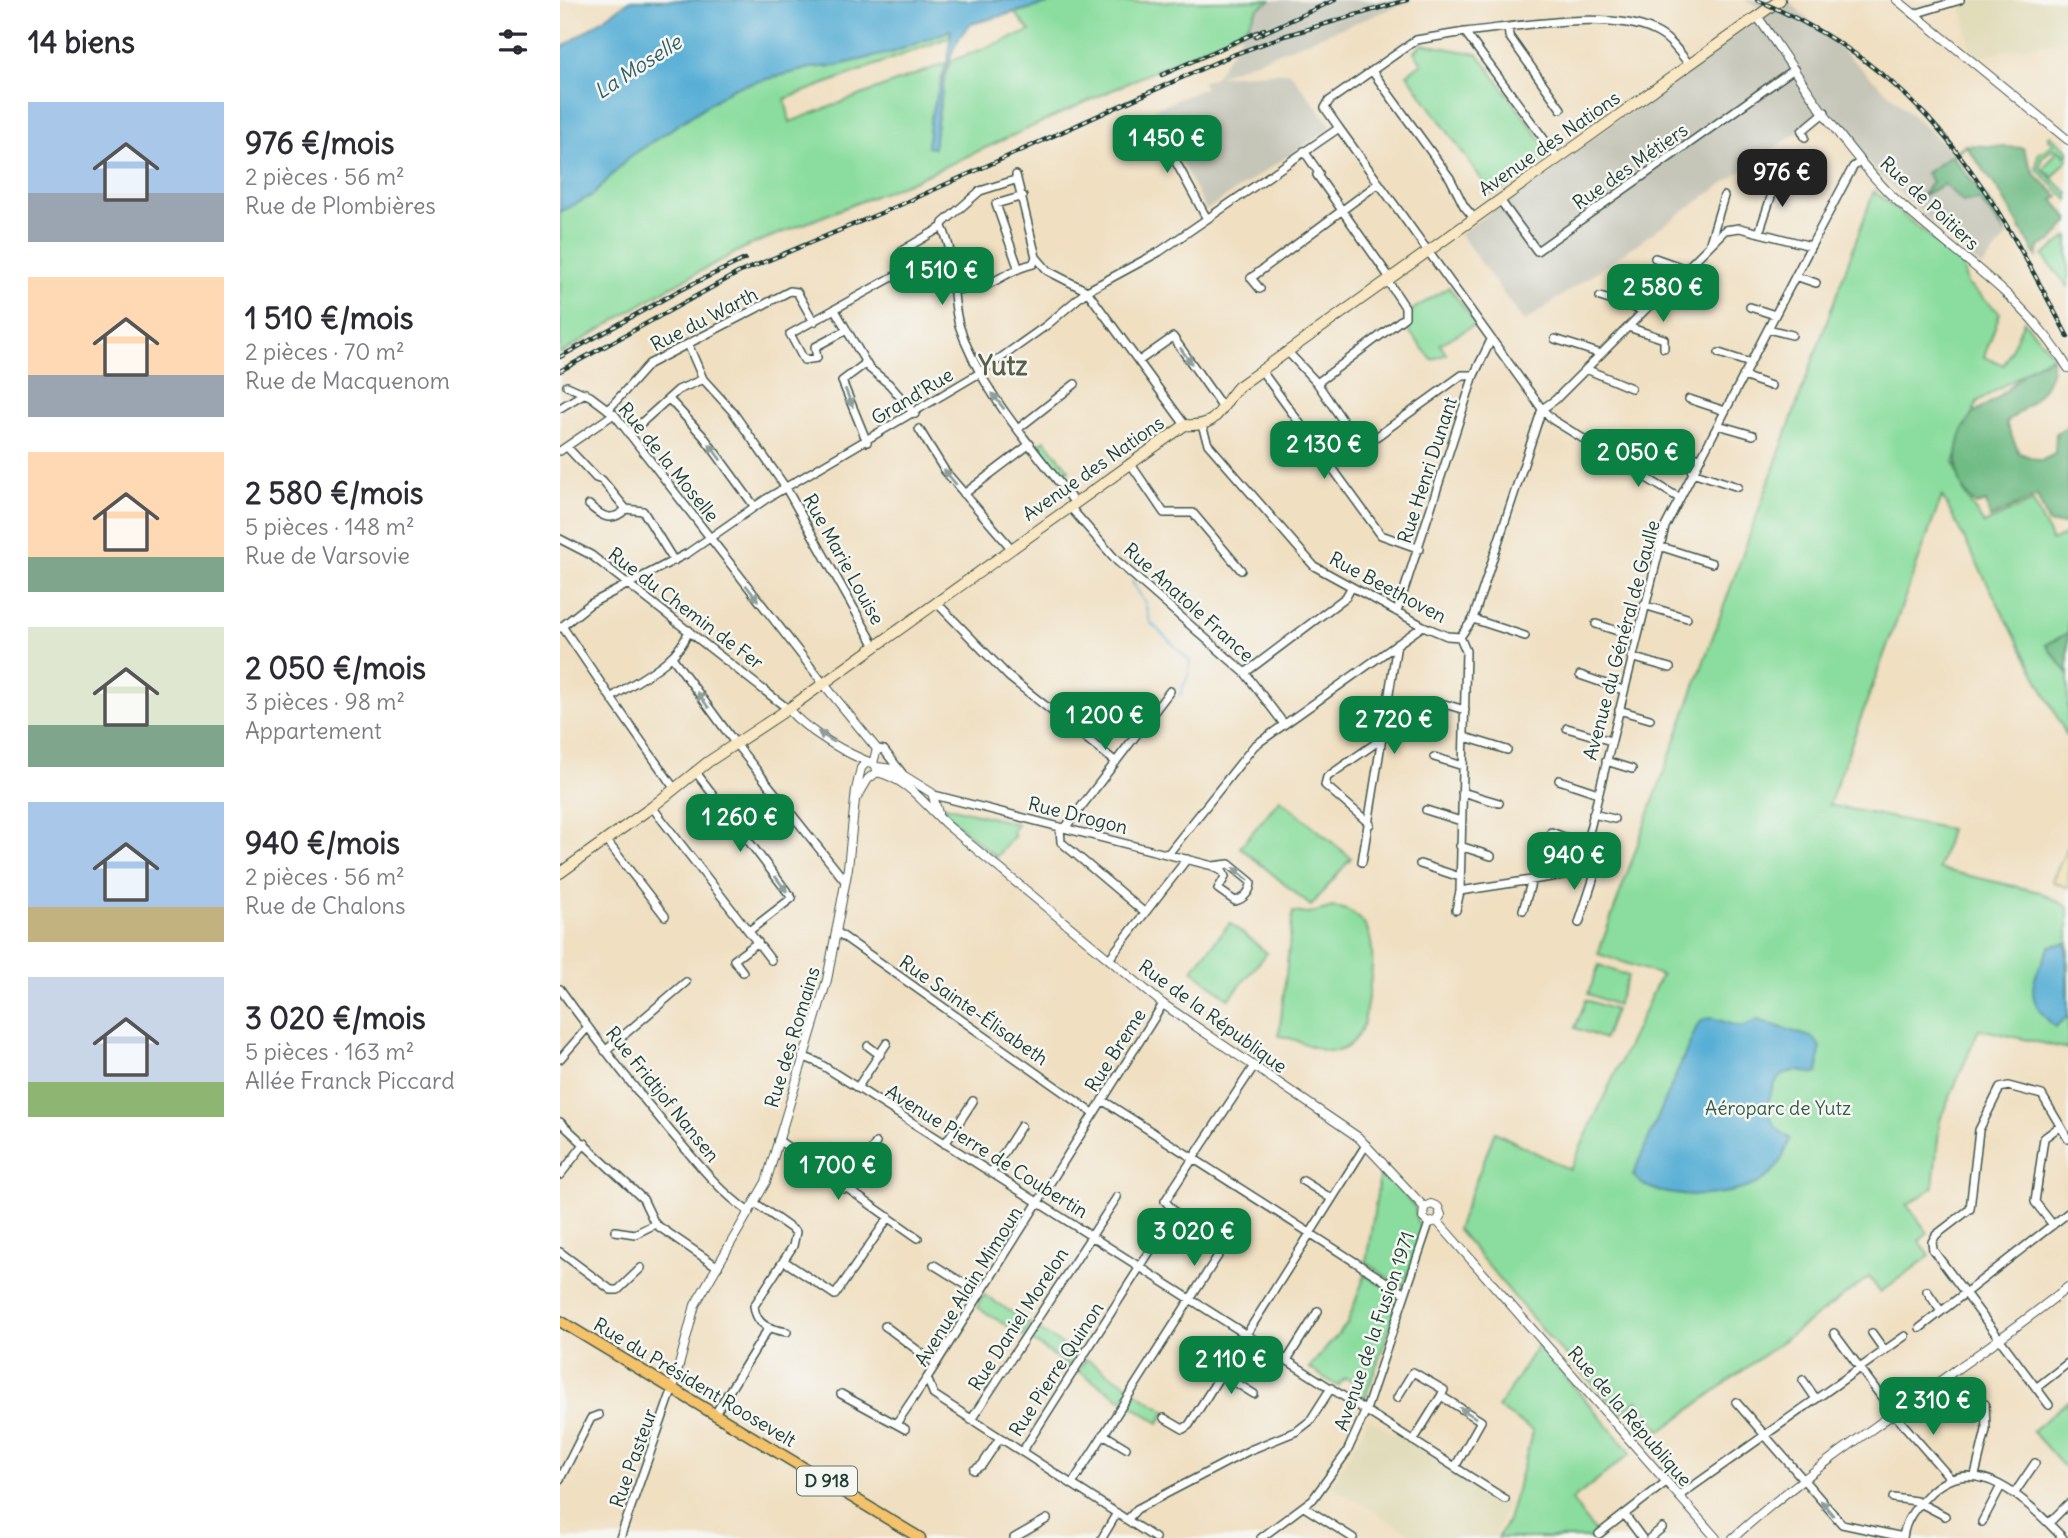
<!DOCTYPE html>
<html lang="fr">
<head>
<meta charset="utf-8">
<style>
  :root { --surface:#fff; --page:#f2f2f3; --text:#2b2b33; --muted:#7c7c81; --accent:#0b8043 }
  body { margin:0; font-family:Delius,sans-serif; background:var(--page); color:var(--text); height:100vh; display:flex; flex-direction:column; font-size:26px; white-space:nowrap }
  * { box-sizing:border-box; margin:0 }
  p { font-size:23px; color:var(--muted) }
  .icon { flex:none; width:38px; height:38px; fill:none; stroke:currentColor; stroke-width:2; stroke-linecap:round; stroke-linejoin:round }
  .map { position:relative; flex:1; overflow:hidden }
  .side { display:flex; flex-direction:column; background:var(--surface); width:560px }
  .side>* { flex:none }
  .price { position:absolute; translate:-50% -60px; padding:0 16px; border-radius:14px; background:var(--accent); color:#fff; font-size:23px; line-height:46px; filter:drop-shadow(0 2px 4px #0008) }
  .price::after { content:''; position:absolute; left:50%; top:42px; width:21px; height:16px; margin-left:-10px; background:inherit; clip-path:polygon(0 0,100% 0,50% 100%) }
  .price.current { background:#222; color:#fff }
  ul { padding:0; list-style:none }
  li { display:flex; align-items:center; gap:21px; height:175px; padding:0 28px }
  li span { display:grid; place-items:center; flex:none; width:196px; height:140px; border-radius:0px; color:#555 }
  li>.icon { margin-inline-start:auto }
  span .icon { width:84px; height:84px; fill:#fffc; stroke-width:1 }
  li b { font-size:30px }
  h2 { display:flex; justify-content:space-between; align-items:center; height:84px; padding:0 28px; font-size:30px }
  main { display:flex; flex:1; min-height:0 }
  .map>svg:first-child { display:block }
  .built { fill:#e1dcba }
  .industrial { fill:#c5c5b8 }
  .green { fill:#8add9e; stroke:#548d69; stroke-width:2 }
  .forest { fill:#6fbc85; stroke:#477c5c; stroke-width:2 }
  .sand { fill:#eeda9e; stroke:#868c69; stroke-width:2 }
  .water { fill:#59afd6; stroke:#3c7685; stroke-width:2 }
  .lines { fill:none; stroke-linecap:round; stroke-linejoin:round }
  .stream { stroke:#59afd6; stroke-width:2 }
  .minor-casing { stroke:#3e5549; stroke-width:10 }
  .tertiary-casing { stroke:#3e5549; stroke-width:10 }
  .secondary-casing { stroke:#3e5549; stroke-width:12 }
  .primary-casing { stroke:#3e5549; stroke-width:13 }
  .minor { stroke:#fff; stroke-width:7 }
  .tertiary { stroke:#fff; stroke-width:8 }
  .secondary { stroke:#fae7c3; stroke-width:10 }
  .primary { stroke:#f3c26a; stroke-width:10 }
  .rail-casing { stroke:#1f3d34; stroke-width:4.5 }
  .rail { stroke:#f6f6f2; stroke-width:2; stroke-dasharray:5; stroke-linecap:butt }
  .oneway { fill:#8f9e9a }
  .labels { text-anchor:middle; stroke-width:5; stroke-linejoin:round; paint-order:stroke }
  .shield { fill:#f6f6f2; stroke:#60746d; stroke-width:2 }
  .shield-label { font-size:18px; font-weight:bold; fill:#1f3d34 }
  .street-label { font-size:19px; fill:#1f3d34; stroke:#f6f6f2 }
  .park-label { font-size:19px; fill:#345d49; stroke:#f6f6f2 }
  .water-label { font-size:21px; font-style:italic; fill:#305f65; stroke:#f6f6f2 }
  .district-label { font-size:26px; font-weight:bold; fill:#5a5f49; stroke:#f6f6f2 }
</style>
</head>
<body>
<main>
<section class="side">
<h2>14 biens<svg class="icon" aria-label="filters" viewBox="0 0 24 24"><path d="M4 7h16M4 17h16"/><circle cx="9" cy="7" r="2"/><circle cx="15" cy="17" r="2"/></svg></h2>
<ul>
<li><span style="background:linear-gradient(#a9c7e8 65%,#9aa5b1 0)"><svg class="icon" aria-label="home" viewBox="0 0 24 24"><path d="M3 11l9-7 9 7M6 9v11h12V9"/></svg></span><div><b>976 €/mois</b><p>2 pièces · 56 m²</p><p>Rue de Plombières</p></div></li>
<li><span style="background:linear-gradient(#ffd9b3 70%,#9aa5b1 0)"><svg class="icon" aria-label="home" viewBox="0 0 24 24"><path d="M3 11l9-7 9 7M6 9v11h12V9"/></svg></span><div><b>1 510 €/mois</b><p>2 pièces · 70 m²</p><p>Rue de Macquenom</p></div></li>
<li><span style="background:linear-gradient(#ffd9b3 75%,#7fa58c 0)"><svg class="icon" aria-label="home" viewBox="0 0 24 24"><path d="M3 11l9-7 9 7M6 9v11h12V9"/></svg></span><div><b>2 580 €/mois</b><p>5 pièces · 148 m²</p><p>Rue de Varsovie</p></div></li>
<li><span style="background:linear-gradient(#dfe7d0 70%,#7fa58c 0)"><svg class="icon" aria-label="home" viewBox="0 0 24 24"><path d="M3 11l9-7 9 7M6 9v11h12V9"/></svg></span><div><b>2 050 €/mois</b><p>3 pièces · 98 m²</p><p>Appartement</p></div></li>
<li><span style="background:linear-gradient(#a9c7e8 75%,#c2b280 0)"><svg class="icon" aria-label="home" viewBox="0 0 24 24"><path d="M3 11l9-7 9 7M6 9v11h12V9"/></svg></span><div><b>940 €/mois</b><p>2 pièces · 56 m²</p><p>Rue de Chalons</p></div></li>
<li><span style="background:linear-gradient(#c9d6e8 75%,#8fb573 0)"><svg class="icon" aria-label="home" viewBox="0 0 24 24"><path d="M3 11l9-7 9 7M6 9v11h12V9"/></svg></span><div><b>3 020 €/mois</b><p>5 pièces · 163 m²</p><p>Allée Franck Piccard</p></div></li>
</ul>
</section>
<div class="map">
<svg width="1508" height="1538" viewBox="0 0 1508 1538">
  <rect width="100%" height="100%" fill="#f6f6f2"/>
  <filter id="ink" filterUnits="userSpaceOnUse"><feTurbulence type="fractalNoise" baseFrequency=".0143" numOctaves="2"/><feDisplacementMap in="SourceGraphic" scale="14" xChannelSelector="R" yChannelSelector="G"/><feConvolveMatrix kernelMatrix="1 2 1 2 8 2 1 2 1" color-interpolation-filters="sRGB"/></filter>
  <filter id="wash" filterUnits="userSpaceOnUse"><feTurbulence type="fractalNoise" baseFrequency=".00686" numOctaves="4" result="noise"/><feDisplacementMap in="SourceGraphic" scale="28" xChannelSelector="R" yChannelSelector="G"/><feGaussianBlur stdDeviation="1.57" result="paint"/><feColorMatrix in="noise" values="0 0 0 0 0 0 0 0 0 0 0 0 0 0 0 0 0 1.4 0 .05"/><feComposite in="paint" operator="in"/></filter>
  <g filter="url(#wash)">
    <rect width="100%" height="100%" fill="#f0dfc1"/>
    <path class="built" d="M1400,0H1508V38L1413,57Z
      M809,1419L948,1503L934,1538H858L772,1486Z"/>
    <path class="industrial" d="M712,0H854L657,76L730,72L772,127L646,210L594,109L645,88L642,82L655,77L698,8Z
      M1184,0H1227L1388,148L1448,235L1422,267L1318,174L1264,114L964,322L900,234L1208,11Z"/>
    <path class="green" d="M501,0L527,3L712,0L698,8L684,30L355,180L188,246L108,288L0,354V212L33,195L68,158L173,88L250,68L274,66L334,52L391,30L390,37L225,99L230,122L386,63L371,116L368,147L373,148L385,75L391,61L470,31L455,13Z
      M863,44L918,54L991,154L951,184L932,194L847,74L862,63L854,52Z
      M1490,135L1508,150V155L1493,149L1482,157L1480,168L1508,193V200L1476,169L1478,154L1494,144L1488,139Z
      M1498,150L1508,159L1493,177L1483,169Z
      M1314,191L1402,264L1407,284L1440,313L1424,357L1444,365L1464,321L1493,355L1417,402L1394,462L1405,495L1424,524L1473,501L1492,541L1508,533V633L1486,645L1508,673V738L1382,496L1269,805L1390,829L1379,869L1480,892L1508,907V1049L1419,1029L1380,1120L1373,1188L1347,1205L1368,1233L1359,1241L1370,1256L1320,1292L1309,1277L1101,1431L1078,1400L1061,1413L990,1339L897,1229L935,1132L1010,1170L1101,975L1038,954Z
      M1508,236V287L1483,256Z
      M889,287L916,324L880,344L886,354L872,360L844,325L852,310Z
      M485,440L509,470L501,477L476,446Z
      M720,799L791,858L751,906L680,847Z
      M381,805L457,824L452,832L455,835L436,857L400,827Z
      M773,907C831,914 809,983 804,1023C782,1076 750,1039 719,1036L733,912L748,914Z
      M670,923L707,953L669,999L632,970Z
      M1039,965L1068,976L1057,1005L1028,994Z
      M1026,1000L1055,1010L1044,1039L1015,1028Z
      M821,1169L855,1207L857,1222L864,1231L844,1285L840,1287L806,1262Z
      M805,1275L838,1294L840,1299L805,1398L792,1396L799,1384L785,1378L778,1386L749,1368L787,1324Z
      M424,1295L471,1324L463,1336L417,1307Z
      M476,1328L520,1356L512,1368L468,1338Z
      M978,1345L1071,1453L1012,1500L1039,1538H938L948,1520L973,1431L938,1408Z
      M526,1359L571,1387L563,1400L518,1371Z
      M575,1392L606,1411L599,1423L568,1403Z
      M1508,1401V1464L1504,1467L1472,1431Z"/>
    <path class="forest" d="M1405,145L1463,148L1474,174L1499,197L1493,200L1508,218V222L1493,240L1479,247L1477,257L1439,191L1406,146L1392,156L1433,207L1445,233L1419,200L1403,202L1384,184L1362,196L1372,182L1366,173Z
      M1492,358C1495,389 1466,406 1446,423L1459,453L1481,461L1495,454L1496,433L1508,426V524H1489L1477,496L1430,518L1426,502L1416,505C1391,483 1392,445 1410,417C1417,408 1433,403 1441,395C1463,376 1462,368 1492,358Z
      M1508,633V673L1486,645Z"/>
    <path class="sand" d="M1508,846V888L1492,881Z"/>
    <path class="water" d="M71,0H501L411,24C383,47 378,112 374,148L367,147L371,116L388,58L391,30L334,52L274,66L250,68L173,88L68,158L33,195L0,212V49Z
      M1506,943L1508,1016L1495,1027C1462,997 1471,983 1490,946Z
      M1152,1018L1181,1027L1198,1020L1254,1038L1260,1047L1258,1073C1246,1075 1237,1067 1225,1074C1209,1083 1204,1109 1214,1124C1217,1130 1225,1135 1230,1139C1224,1157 1217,1172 1200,1182C1172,1198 1092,1204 1073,1175L1137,1026L1144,1019Z"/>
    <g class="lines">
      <path class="stream" d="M572,582L585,603L590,622L630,661L629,673L620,695"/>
    </g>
  </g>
  <g filter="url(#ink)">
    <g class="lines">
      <g class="minor-casing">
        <path id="minor" d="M1354,14L1400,0
          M948,27L949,36L1001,109
          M905,32C955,27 1049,9 1094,31C1110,38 1119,52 1129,64
          M812,71L890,178L904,206L914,218
          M592,118L647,219
          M779,128L765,108L769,101L856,40L905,32L998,158
          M1245,137L1242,131L1265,112
          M744,151L759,173L757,175L830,278
          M456,175L476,257L488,271L527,291L625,425
          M940,200L977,251L1234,69
          M382,227C398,259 389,295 400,328C422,394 473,447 514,502
          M382,227L383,223L420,191L455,180
          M1199,233L1218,176
          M1149,246L1164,196
          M1251,246L1293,167L1301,161
          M1095,258L1126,269
          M458,267L436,204L463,196
          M338,274C362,280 397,295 422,287C440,280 453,268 473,264L476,257
          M338,274V257L343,250L382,227
          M1235,276L1256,283
          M1110,285L1136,294L1139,302
          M700,289L691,278L819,183
          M1040,297L1084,311
          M1190,307L1215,315
          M275,310L309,368L329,384L355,414
          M1068,327L1104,339V348
          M1208,329L1232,335
          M287,330L255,347L257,358L244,360L230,334L338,274
          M995,339L1041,354
          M128,344L143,379L173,412L226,488L315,646
          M727,351L757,383L845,317V307L827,280
          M1159,353L1190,363
          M579,361L613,337L663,408
          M306,363L282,381L307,442
          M1026,369L1071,388
          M701,370L821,535L860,549
          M1183,376L1211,386
          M757,383L787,427L779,437L760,451
          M7,386L30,396L54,414L263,683
          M109,399L144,437L195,507
          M1129,399L1165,411
          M0,408L25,393
          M48,410L89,364L230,291L237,292L254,322
          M1158,425L1193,435
          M642,426L648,444L754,566L863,626L887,636L900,637
          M459,428L515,384
          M359,429L385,471L451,548
          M69,434L118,390L143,379
          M779,437L794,453L902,375H914
          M1098,444L1140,458
          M7,447L36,478L42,480L66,509L83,511L114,561
          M0,451L54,414
          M570,463L604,513H633L681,570
          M1132,472L1178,487
          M404,494L470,444
          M29,505C42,517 52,523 66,509
          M509,506L557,561L685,673L724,724
          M0,539L31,555L228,709
          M1099,546L1152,563
          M376,602L449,677L556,762
          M1084,605L1127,618
          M837,612L914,375L931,340
          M913,619L965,636
          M1036,624L1076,637
          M2,626L51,698
          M0,628L30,604L128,553L206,499L418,374L487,325L527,291L599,252L779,128L982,409L993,420L1119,498
          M112,657L175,743L285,881
          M1071,657L1110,668
          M685,673L786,597L791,588
          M1020,675L1063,690
          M881,703L905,710
          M1059,710L1090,719
          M1007,728L1051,741
          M905,737L947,750
          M317,749L324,750L342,773
          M874,757L903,766
          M1046,761L1072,769
          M135,771L232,898L189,931
          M999,780L1038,793
          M114,788L51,698C78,679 119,662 129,630
          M902,792L939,803
          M374,795L653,866L663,872L665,877L658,889L675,901C684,899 691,891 691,882L669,864L653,866
          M92,807L211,960
          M866,810L901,821
          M1033,814L1054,819
          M810,824L765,785L767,777L823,738
          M500,827L501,842L585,913
          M505,828L610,691
          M991,832L1025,845
          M46,840L105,916
          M900,846L931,856
          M608,854L694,746L863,626
          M802,862L837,644
          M860,864L900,877
          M1017,873L1046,869
          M900,891L906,651L900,637
          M896,910L900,891L1017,873L1021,865L1105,527L1251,246L1180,228L1165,230L995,400L982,409L913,619L900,637
          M963,910L972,880
          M1019,923L1036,871
          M277,932L533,1113
          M549,959L627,859
          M183,972L174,960L198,942
          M0,989C35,1038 71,1084 110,1131C134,1159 158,1190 189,1212
          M308,1046L320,1055
          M45,1051L126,982
          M242,1056L257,1062L945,1499
          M0,1059L28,1027
          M297,1088L327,1043
          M542,1100L845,1294
          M0,1122L83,1199L95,1224L158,1267
          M218,1140L358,1238
          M385,1144L413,1101
          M431,1173L461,1126
          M0,1175L25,1143
          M743,1181L772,1199
          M284,1189L316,1143
          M195,1203L236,1232L233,1246L194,1306C196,1326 210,1329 227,1332
          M1493,1225L1475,1202L1484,1138L1499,1127
          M55,1231L75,1234L95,1224
          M0,1252L51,1290H58L81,1268
          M224,1261L275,1295L329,1217
          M374,1265L419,1293
          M1367,1291L1380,1310
          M325,1326L376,1364
          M1360,1328L1508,1213
          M1274,1333L1334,1414L1391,1479
          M1312,1333L1324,1350
          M727,1360L758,1311
          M662,1374L694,1394
          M1243,1380L1256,1399
          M1476,1388L1508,1363
          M281,1394L345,1429
          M837,1398L853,1372L884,1390L881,1396
          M1176,1402L1282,1524L1343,1537
          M1489,1405L1373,1250L1372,1242L1376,1235L1410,1209L1419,1130L1440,1088L1448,1086L1482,1095L1508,1139
          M155,1414L208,1329
          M604,1418L623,1429L629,1425L806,1145
          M411,1420L557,1197
          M336,1424L367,1378
          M543,1434L566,1448
          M853,1441L881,1396L921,1421L895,1467
          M462,1452L615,1212L605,1201L694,1066
          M414,1470L422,1465L440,1438
          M1415,1475L1426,1430L1425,1404
          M0,1479L31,1418L39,1415
          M512,1484L661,1251
          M1454,1494L1475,1463
          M1119,1496L1345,1336
          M1333,1498L1356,1501L1385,1516
          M744,1507L793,1538
          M1065,1515L1082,1538
          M567,1520L577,1509L690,1450L737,1431L750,1421L771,1388
          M1422,1522L1441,1486
          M1489,1523L1508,1504
          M1039,1534L1106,1482
          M60,1538L113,1388
          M454,1538L487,1519
          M542,1538L557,1513
          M595,1538L374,1395L367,1378L603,1004
          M701,1538L753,1499L787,1452L806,1410L869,1223
          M1090,1538L1102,1528
          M1343,1538C1345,1520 1354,1509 1367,1496C1414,1446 1468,1502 1503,1538"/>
      </g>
      <g class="tertiary-casing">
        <path id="tertiary" d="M1337,0L1508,140
          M1197,16C1238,74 1277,140 1327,191C1390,253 1461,290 1508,368
          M263,683L317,749L313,763
          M228,709C248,732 287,754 314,764L317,772
          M317,767L333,769L372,793L378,813
          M317,772C348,779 365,805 387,825L603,1004L798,1137L864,1207
          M298,796L308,779L317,772
          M864,1207L871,1204L878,1207L881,1215L877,1221
          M864,1207L863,1218L869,1223L877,1221
          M877,1221L1156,1538
          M113,1388L135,1305L206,1182L267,980L288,868L296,790L301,768L306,763
          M1173,1538C1276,1445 1399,1374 1508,1287"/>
      </g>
      <g class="secondary-casing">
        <path id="secondary" d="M0,873L92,807L148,762L228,709L625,425C660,427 658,409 678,387L1220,0"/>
      </g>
      <g class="primary-casing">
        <path id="primary" d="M0,1321L360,1538"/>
      </g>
      <use href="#minor" class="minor"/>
      <use href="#tertiary" class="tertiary"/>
      <use href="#secondary" class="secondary"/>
      <use href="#primary" class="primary"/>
      <g class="rail-casing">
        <path id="rail" d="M1197,0C1367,73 1426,182 1508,337
          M696,36L775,0
          M602,75L704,29
          M0,357L120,290L185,259
          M0,371L178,273L340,205L670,56L724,36L847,0"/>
      </g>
      <use href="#rail" class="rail"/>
    </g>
    <defs><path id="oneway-solid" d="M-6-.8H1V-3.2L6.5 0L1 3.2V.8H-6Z" transform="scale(1.75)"/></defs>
    <g class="oneway">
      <use href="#oneway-solid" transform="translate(626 356) rotate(55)"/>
      <use href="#oneway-solid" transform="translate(289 398) rotate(68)"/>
      <use href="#oneway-solid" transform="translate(438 401) rotate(-127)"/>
      <use href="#oneway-solid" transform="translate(155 452) rotate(-126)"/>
      <use href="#oneway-solid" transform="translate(390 477) rotate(-129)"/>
      <use href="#oneway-solid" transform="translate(192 593) rotate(52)"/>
      <use href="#oneway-solid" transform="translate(143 700) rotate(-126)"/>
      <use href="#oneway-solid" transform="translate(266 737) rotate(-147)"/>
      <use href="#oneway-solid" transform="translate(681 874) rotate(-140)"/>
      <use href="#oneway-solid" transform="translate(221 884) rotate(53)"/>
      <use href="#oneway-solid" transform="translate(908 1413) rotate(-148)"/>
      <use href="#oneway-solid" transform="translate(1267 1508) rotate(-130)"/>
    </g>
  </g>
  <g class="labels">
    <rect class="shield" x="237" y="1466.5" width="60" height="29" rx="5"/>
    <g class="shield-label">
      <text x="267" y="1487">D 918</text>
    </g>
    <g class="street-label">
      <text transform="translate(989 143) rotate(-35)" y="7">Avenue des Nations</text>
      <text transform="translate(1070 166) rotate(-35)" y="7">Rue des Métiers</text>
      <text transform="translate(1370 203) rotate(43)" y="7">Rue de Poitiers</text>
      <text transform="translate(144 319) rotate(-27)" y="7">Rue du Warth</text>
      <text transform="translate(352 396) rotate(-31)" y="7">Grand'Rue</text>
      <text transform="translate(109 462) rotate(51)" y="7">Rue de la Moselle</text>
      <text transform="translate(533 468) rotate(-35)" y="7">Avenue des Nations</text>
      <text transform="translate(867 470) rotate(-72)" y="7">Rue Henri Dunant</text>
      <text transform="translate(284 559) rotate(61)" y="7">Rue Marie Louise</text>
      <text transform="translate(828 587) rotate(28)" y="7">Rue Beethoven</text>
      <text transform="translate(629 602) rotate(42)" y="7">Rue Anatole France</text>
      <text transform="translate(126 608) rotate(37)" y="7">Rue du Chemin de Fer</text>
      <text transform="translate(1061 640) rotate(-75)" y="7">Avenue du Général de Gaulle</text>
      <text transform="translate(518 815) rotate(14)" y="7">Rue Drogon</text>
      <text transform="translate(414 1010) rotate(35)" y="7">Rue Sainte-Élisabeth</text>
      <text transform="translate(653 1016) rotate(36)" y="7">Rue de la République</text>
      <text transform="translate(232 1037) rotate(-73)" y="7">Rue des Romains</text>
      <text transform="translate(555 1050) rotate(-57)" y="7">Rue Breme</text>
      <text transform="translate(103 1094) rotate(51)" y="7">Rue Fridtjof Nansen</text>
      <text transform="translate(427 1151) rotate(32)" y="7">Avenue Pierre de Coubertin</text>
      <text transform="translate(408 1286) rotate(-58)" y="7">Avenue Alain Mimoun</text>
      <text transform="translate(458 1319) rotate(-57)" y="7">Rue Daniel Morelon</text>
      <text transform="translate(814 1331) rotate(-71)" y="7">Avenue de la Fusion 1971</text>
      <text transform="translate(496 1369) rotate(-57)" y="7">Rue Pierre Quinon</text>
      <text transform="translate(135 1382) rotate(31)" y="7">Rue du Président Roosevelt</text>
      <text transform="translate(1070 1416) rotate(49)" y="7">Rue de la République</text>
      <text transform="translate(73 1458) rotate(-70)" y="7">Rue Pasteur</text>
    </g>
    <g class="park-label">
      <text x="1218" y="1115">Aéroparc de Yutz</text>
    </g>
    <g class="water-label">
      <text transform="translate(78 67) rotate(-33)" y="7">La Moselle</text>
    </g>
    <g class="district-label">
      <text x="443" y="375">Yutz</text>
    </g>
  </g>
</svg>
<b class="price" style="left:607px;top:175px">1 450 €</b>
<b class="price current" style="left:1222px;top:209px">976 €</b>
<b class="price" style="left:382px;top:307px">1 510 €</b>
<b class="price" style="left:1103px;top:324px">2 580 €</b>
<b class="price" style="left:764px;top:481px">2 130 €</b>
<b class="price" style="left:1078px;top:489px">2 050 €</b>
<b class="price" style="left:545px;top:752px">1 200 €</b>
<b class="price" style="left:834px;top:756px">2 720 €</b>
<b class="price" style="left:180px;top:854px">1 260 €</b>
<b class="price" style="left:1014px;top:892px">940 €</b>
<b class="price" style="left:278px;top:1202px">1 700 €</b>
<b class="price" style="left:634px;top:1268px">3 020 €</b>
<b class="price" style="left:671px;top:1396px">2 110 €</b>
<b class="price" style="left:1373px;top:1437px">2 310 €</b>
</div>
</main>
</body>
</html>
